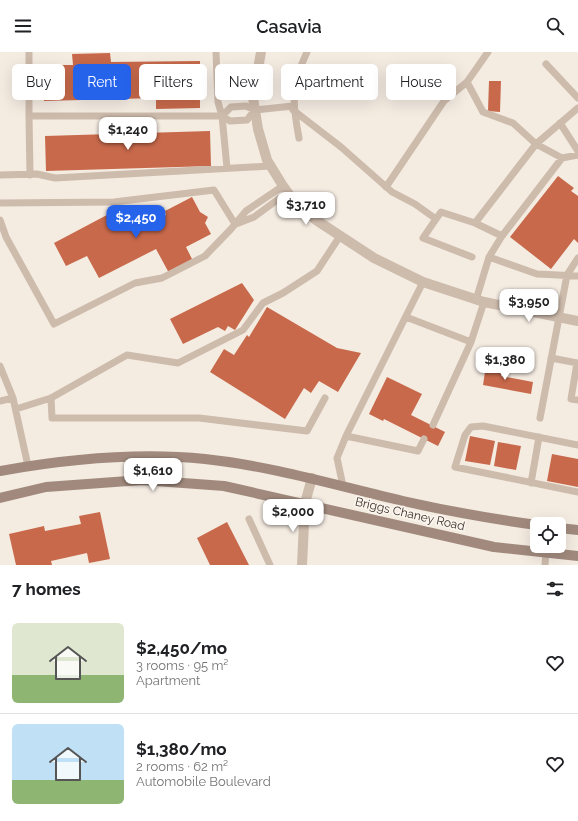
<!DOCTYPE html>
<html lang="en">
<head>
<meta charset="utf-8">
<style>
  :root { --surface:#fff; --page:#f6f6f6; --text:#202124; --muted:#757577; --line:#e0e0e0; --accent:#2563eb }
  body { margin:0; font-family:Raleway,sans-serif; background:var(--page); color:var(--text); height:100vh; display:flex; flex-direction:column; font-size:15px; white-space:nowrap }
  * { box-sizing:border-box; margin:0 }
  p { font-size:13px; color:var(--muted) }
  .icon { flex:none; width:22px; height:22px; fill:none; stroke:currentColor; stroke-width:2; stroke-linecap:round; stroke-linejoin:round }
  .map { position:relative; height:513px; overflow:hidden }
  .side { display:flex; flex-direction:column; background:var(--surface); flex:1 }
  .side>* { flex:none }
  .top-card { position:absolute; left:12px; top:12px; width:554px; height:36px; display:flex; gap:8px }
  .tools { position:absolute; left:530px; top:465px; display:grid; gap:8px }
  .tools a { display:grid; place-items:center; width:36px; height:36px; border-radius:6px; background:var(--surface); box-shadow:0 4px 16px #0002; font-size:20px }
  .price { position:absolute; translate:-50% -34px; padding:0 9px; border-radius:8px; background:#fff; color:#222; font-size:13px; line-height:26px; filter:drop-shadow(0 1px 2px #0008) }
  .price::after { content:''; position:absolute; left:50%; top:24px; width:12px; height:9px; margin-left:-6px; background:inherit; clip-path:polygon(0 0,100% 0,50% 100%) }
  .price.active { background:var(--accent); color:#fff }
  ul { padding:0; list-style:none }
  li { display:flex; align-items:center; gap:12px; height:100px; padding:0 12px }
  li+li { border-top:1px solid var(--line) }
  li span { display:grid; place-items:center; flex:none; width:112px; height:80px; border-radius:6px; color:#555 }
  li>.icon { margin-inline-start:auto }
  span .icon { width:48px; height:48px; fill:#fffc; stroke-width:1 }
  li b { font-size:17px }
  h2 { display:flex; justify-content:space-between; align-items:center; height:48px; padding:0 12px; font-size:17px }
  .tag { padding:0 14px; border-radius:6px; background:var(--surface); box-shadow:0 4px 16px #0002; font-size:14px; line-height:36px }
  .tag.active { background:var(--accent); color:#fff }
  header { display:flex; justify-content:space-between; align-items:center; height:52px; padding:0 12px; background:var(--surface); font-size:18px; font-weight:600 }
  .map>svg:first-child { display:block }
  .building { fill:#c8694b }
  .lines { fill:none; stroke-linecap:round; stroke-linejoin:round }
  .service { stroke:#cdbbac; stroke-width:7 }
  .minor { stroke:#cdbbac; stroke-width:10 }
  .tertiary { stroke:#cdbbac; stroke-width:10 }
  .secondary { stroke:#a18a7d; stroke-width:10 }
  .labels { text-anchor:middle; stroke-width:3.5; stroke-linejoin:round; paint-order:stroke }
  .street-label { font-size:12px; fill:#3b302b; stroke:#fbf5ee }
</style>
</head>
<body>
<header><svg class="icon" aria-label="menu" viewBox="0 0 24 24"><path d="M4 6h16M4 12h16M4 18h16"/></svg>Casavia<svg class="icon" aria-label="search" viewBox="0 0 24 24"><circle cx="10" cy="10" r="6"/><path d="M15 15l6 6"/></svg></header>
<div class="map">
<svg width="578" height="513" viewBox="0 0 578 513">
  <rect width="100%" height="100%" fill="#f4ebe1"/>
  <path class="building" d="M110,1L111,10L200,9V56L156,57V46L44,49L43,13H73L72,2Z
    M489,29H501L500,60L488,59Z
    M210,79L211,114L46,119L45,84Z
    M558,124L574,136L571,139L578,144V191L574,187L551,217L510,185Z
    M192,145L200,160L208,165L205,171L211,182L186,195L193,209L169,221L156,197L99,226L87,204L66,214L54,191L122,155L134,179L166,163L165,159Z
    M242,231L254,248L235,278L228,274L225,279L218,275L183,292L170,267Z
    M267,255L337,296L361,301L338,340L319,329L311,341L304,336L285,367L210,320L224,297L234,303L247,283L249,285Z
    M486,313L503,316L501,324L533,330L531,342L483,333Z
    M387,325L422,342L411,363L445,380L438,394L384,367L383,369L369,362Z
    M470,384L495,389L490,413L465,409Z
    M498,390L521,394L516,418L494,414Z
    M552,402L578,407V435L547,429Z
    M100,460L110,507L89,511L87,501L51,509L52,513H16L9,482L44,474L45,479L81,472L79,464Z
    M227,470L249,513H210L197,486Z"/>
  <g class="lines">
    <path class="service" d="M216,0L218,50L222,64L227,116
      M546,12L578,46
      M293,58L341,95L392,140L415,152L436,167L423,186L472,205
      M29,64V0
      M222,64L231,55L246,54L255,58L293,54
      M560,71L578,99
      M299,86C292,50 291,34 307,0
      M562,106L578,103
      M0,123L37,122L55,126L270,114
      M30,123L29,64H222L230,69L247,68L255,58
      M386,135L444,49L467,30L488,0
      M0,151L114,150L214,138L235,172
      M436,167L441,160L475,171L502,184L562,106L536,92L513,71L483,60L467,30
      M0,168L6,185L54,272L135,231L162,226L205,204L231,177L246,159L283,134
      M475,171L536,92L578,56
      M236,172L254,165L288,140
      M489,205L537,222L578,224
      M476,248L489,205L502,184
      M406,265L471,290
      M551,306L578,311
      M577,311L571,347L578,348
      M0,314L13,346
      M51,346L52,366H199L307,379L325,346
      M0,349L13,346L28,414
      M16,357L51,346L127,303L178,311L243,278L263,251L283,241L317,219L340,184
      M540,366L567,223L578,206
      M433,373L471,290L484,250
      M346,384L423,230
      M578,393L483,374L471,375L465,383L455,415L578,440
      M531,431L539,385
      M343,434L337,406L346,384L418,399L424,387
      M249,467L270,513
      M545,513L546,500"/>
    <path class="minor" d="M261,0L253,46L258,77L267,108L283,134L293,148L316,168L374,206L423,230L484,250L578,269"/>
    <path class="tertiary" d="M302,513L305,451L312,426"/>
    <path class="secondary" d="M0,419C67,407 137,400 205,407C272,414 338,434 403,449C448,459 492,467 537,473
      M0,446L46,435L142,428L224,434L494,495L578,504
      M559,476L578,478"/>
  </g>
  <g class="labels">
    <g class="street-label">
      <text transform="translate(410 462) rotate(13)" y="4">Briggs Chaney Road</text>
    </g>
  </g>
</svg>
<div class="tools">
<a><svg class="icon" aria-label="locate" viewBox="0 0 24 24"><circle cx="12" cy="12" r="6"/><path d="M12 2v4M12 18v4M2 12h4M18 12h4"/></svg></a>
</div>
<b class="price" style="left:128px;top:99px">$1,240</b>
<b class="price" style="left:306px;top:174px">$3,710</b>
<b class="price active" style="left:136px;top:187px">$2,450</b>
<b class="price" style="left:529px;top:271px">$3,950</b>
<b class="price" style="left:505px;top:329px">$1,380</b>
<b class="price" style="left:153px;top:440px">$1,610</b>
<b class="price" style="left:293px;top:481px">$2,000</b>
<div class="top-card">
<a class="tag">Buy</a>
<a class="tag active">Rent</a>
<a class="tag">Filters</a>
<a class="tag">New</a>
<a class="tag">Apartment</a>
<a class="tag">House</a>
</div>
</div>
<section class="side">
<h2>7 homes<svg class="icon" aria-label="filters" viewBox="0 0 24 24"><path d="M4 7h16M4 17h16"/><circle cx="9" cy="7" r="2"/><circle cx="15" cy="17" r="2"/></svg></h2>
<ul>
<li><span style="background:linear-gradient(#dfe7d0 65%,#8fb573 0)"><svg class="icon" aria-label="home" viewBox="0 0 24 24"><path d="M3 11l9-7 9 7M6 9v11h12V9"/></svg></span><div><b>$2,450/mo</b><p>3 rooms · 95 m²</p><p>Apartment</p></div><svg class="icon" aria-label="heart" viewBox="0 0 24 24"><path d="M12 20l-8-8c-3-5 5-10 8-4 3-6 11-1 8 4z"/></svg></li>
<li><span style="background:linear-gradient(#bfe0f5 70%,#8fb573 0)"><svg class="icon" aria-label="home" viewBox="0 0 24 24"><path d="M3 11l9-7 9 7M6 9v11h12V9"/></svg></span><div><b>$1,380/mo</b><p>2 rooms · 62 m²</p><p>Automobile Boulevard</p></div><svg class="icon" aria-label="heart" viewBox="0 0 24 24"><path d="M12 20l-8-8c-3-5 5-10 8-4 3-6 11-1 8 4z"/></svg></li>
</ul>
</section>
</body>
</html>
